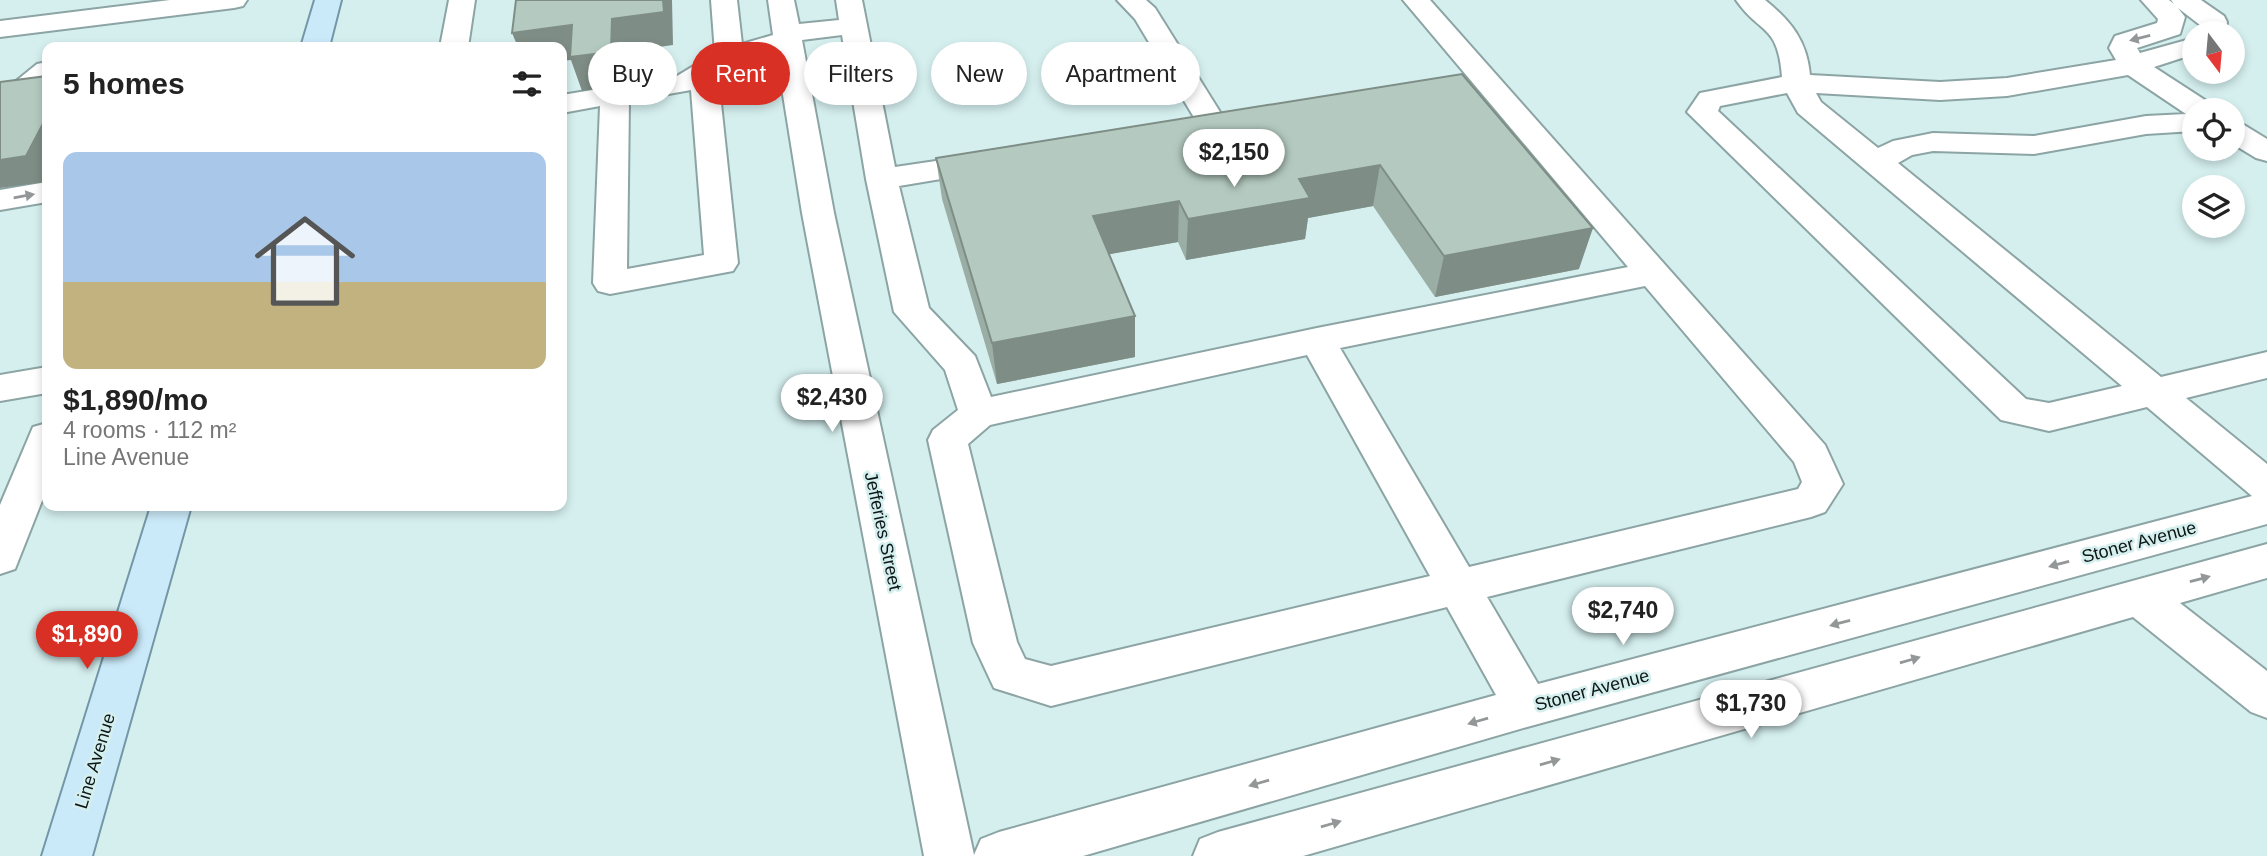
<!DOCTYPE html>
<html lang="en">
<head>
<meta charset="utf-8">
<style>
  :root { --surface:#fff; --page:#f6f6f6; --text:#222; --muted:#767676; --accent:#d93025 }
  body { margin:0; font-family:Arial,sans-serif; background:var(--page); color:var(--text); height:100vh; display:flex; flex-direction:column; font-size:26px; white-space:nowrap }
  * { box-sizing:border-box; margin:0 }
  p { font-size:23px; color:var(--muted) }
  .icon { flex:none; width:38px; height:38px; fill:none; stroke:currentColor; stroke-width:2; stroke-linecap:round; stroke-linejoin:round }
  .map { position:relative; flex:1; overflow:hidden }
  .panel { position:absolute; left:42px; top:42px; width:525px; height:469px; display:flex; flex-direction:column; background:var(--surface); border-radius:14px; box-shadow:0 4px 10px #0003 }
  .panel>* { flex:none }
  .guide { position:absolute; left:588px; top:42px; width:665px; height:63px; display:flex; gap:14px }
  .needle { width:46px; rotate:164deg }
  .buttons { position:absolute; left:2182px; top:21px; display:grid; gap:14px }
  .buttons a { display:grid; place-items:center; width:63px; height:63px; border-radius:50%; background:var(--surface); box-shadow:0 4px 10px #0003; font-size:35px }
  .price { position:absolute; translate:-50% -60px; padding:0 16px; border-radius:24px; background:#fff; color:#222; font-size:23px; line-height:46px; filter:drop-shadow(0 2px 4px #0008) }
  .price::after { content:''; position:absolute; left:50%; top:42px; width:21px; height:16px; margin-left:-10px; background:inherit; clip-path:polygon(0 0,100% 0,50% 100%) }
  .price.active { background:var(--accent); color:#fff }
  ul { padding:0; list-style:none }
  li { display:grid; align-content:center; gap:14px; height:371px; padding:0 21px }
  li span { display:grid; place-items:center; height:217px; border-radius:14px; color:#555 }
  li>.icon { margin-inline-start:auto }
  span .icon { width:126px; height:126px; fill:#fffc; stroke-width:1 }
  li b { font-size:30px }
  h2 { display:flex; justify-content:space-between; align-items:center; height:84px; padding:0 21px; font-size:30px }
  .tag { padding:0 24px; border-radius:32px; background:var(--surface); box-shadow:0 4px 10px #0003; font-size:24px; line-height:63px }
  .tag.active { background:var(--accent); color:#fff }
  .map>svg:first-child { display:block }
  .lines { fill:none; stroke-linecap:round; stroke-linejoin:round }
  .minor-casing { stroke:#8ca4a4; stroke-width:4 }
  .major-casing { stroke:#7397a7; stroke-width:4 }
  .minor { fill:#fff; fill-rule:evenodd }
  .major { fill:#cbeaf9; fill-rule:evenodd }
  .wall { fill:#9baea5 }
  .shaded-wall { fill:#7e8d86 }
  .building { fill:#b4cac0; stroke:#7e8d86; stroke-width:2 }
  .oneway { fill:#939797 }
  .labels { text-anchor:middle; stroke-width:5; stroke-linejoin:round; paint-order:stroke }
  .street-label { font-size:18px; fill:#0e1717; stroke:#d5efef }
</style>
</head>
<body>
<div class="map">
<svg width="2267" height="856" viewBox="0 0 2267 856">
  <rect width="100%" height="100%" fill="#d5efef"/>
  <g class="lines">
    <g class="minor-casing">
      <path id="minor" d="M170,0H247L243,6L234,8L0,37V21Z
        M449,0H475L468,47H440Z
        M711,0H737L742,44L773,35L768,0H794L799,24L839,20L836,0H862L895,167L990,153L1001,155L1005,162L1001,169L899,186L929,308L975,356L991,397L1317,328L1628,267L1403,0H1430L1825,445L1843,484L1825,512L1811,517L1487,597L1538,684L2252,496L2147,407L2049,431L2001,420L1687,112L1700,93L1782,77C1778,23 1760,35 1736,0H1765C1791,21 1807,41 1810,75L1940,82L2007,78L2116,60L2109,48L2115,36L2157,23L2158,19L2141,0H2169L2174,4L2171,0H2201L2224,16L2227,22L2226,33H2200V25L2178,8L2185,17L2180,34L2137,48L2140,53L2194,38V54L2154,67L2211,104L2216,110H2194V131L2146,134L2034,154L1933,151L1912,155L1898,163L2161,377L2267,352V378L2186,398L2267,464V524L1527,727L1083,856H924L802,213L776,51L739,62L718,75L738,263L733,271L610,294L598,291L593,283L600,106L562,113V95L677,76L715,53ZM842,35L866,179L894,312L945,370L958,410L933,430L928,440L973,643L994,688L1051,706L1447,607L1496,695L999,832L981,839L974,855L834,213L802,40ZM2128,75L2186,114L2146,116L2034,136L1933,133L1893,141L1878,148L1821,102L1816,93L1940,100L2007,96ZM691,90L704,255L627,269L629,101ZM1787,93L1798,113L2122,386L2049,403L2026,399L1718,111L1720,106ZM1645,286L1794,462L1802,482L1798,489L1469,567L1340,348ZM1307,355L1430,576L1051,666L1025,659L1017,642L968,444L990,425Z
        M1117,0H1146L1155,8L1230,128L1226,134L1215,137L1204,134L1135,19Z
        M47,62V84L10,115L0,118V94L37,64Z
        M2233,122L2244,125L2267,139V161L2256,158L2233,144Z
        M47,182V202L0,210V190Z
        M47,367V393L0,401V375Z
        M47,423V488L15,569L0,574V505L33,427Z
        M2267,544V578L2180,603L2267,671V718L2251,712L2133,617L1303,856H1193L1200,839L1218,832Z"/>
    </g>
    <g class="major-casing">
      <path id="major" d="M315,0H341L329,47H301Z
        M151,506H191L92,856H42Z"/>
    </g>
    <use href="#minor" class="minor"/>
    <use href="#major" class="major"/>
  </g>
  <path class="wall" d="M1462,74L1579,269L1435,297L1373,206L1308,218L1305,239L1186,260L1178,242L1109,254L1135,316V357L997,384L942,199L936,158Z"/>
  <path class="shaded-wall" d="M663,0H672L673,45L623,52V85L582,91L571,60L562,61V47H518L512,33L612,19Z
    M47,116V178L45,182L0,188V160Z
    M1380,165L1373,206L1308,218L1305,239L1186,260L1188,219L1299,179Z
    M1179,201L1178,242L1094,257L1093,216Z
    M1593,228L1579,269L1435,297L1444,256Z
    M1135,316V357L997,384L992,343Z"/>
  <path class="building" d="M516,0H663L664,12L612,19L611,52L570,57L572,25L512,33Z
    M1462,74L1593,228L1444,256L1380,165L1299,179L1310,198L1188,219L1179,201L1093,216L1135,316L992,343L936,158Z
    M47,76V116L26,156L0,160V82Z"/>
  <defs><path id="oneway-solid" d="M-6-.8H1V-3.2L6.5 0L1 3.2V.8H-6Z" transform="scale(1.75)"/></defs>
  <g class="oneway">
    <use href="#oneway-solid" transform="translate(2140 38) rotate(166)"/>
    <use href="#oneway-solid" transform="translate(24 196) rotate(-10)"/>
    <use href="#oneway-solid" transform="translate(2059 564) rotate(165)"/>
    <use href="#oneway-solid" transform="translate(2200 579) rotate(-15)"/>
    <use href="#oneway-solid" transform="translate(1840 623) rotate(165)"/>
    <use href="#oneway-solid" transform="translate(1910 660) rotate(-16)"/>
    <use href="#oneway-solid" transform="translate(1478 721) rotate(164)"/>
    <use href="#oneway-solid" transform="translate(1550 762) rotate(-16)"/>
    <use href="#oneway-solid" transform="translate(1259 783) rotate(164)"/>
    <use href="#oneway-solid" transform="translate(1331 824) rotate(-16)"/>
  </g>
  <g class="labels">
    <g class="street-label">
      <text transform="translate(883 531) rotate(78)" y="6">Jefferies Street</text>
      <text transform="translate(2139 542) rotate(-15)" y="6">Stoner Avenue</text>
      <text transform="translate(1592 690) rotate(-15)" y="6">Stoner Avenue</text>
      <text transform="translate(95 761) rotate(-73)" y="6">Line Avenue</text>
    </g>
  </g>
</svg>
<div class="buttons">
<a><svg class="needle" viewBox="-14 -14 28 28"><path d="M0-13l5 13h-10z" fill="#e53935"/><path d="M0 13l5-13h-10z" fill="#767676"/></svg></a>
<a><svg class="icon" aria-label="locate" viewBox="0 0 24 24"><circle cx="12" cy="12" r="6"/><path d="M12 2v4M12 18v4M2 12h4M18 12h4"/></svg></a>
<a><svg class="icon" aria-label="layers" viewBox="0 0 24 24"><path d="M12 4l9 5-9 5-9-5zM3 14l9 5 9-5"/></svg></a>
</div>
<b class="price" style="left:1234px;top:189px">$2,150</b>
<b class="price" style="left:832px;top:434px">$2,430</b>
<b class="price" style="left:1623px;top:647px">$2,740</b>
<b class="price active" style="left:87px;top:671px">$1,890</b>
<b class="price" style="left:1751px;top:740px">$1,730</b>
<div class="guide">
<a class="tag">Buy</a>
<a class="tag active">Rent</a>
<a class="tag">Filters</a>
<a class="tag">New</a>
<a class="tag">Apartment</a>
</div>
<section class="panel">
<h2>5 homes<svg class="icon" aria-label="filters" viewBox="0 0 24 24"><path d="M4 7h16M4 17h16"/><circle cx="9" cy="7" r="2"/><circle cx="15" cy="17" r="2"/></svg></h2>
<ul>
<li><span style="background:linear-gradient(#a9c7e8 60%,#c2b280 0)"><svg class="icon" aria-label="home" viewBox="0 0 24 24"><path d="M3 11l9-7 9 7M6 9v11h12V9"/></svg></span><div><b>$1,890/mo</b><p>4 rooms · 112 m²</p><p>Line Avenue</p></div></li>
</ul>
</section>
</div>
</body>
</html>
